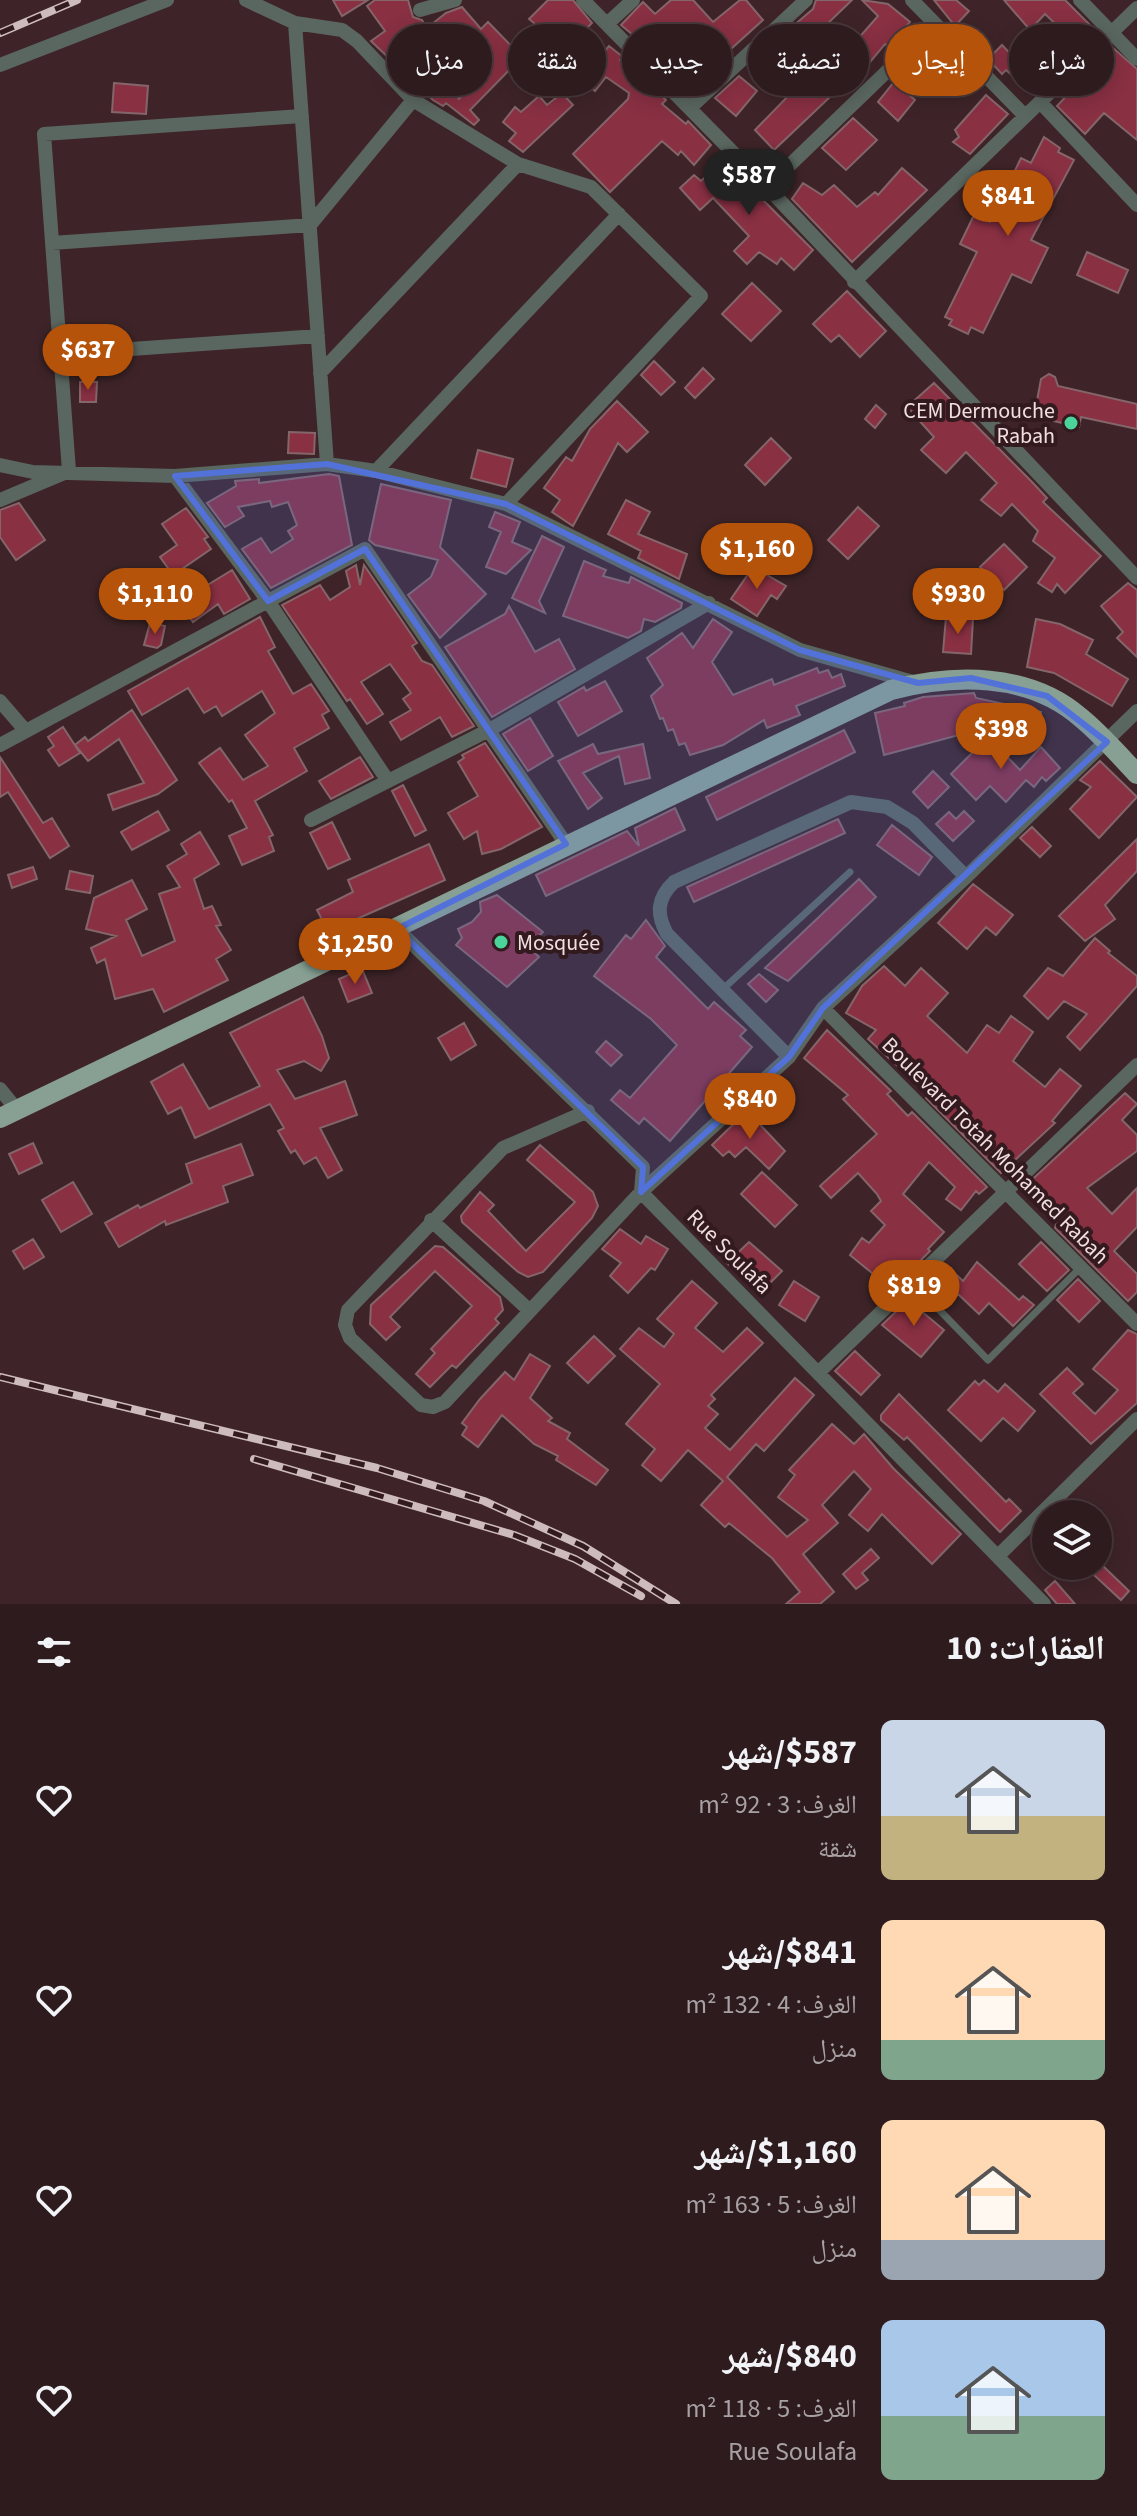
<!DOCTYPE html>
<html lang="ar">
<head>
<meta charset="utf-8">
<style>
  :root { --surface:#2e1b1e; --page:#362427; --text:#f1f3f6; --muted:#a7a1a4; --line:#49393c; --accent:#b45309 }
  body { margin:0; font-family:"Source Sans 3","Noto Naskh Arabic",sans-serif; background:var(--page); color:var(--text); direction:rtl; height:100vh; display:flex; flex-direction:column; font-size:30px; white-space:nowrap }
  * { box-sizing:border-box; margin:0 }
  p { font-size:26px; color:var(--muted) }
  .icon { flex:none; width:44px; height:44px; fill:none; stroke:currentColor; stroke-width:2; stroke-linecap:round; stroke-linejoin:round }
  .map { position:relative; height:1604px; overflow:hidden; direction:ltr }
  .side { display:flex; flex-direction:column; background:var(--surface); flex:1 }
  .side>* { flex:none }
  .hud { position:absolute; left:24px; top:24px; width:1090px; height:72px; direction:rtl; display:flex; gap:16px }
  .fabs { position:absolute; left:1032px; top:1500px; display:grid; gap:16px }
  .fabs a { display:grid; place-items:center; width:80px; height:80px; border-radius:50%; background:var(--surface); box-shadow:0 4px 20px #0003,0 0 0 2px var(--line); font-size:40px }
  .price { position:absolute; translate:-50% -68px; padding:0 18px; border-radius:28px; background:var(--accent); color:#fff; font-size:26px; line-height:52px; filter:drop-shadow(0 2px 4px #0008) }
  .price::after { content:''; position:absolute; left:50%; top:48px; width:24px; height:18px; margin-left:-12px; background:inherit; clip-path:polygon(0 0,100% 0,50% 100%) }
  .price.active { background:#222; color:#fff }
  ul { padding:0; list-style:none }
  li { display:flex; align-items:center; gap:24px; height:200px; padding:0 32px }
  li span { display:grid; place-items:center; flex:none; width:224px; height:160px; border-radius:12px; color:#555 }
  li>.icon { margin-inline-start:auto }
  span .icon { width:96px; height:96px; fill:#fffc; stroke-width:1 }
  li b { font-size:34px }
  h2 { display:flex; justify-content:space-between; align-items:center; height:96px; padding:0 32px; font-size:34px }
  .chip { padding:0 28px; border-radius:36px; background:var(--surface); box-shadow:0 4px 20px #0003,0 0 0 2px var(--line); font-size:28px; line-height:72px }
  .chip.active { background:var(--accent); color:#fff }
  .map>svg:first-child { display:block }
  .building { fill:#893043; stroke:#846569; stroke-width:2; fill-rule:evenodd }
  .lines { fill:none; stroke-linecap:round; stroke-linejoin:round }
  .lane { stroke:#5a6660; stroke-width:7 }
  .street { stroke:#5a6660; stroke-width:14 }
  .primary { stroke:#87a093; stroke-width:20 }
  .rail-casing { stroke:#cebbbd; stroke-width:8 }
  .rail { stroke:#331a1e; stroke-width:5; stroke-dasharray:15; stroke-linecap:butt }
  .marked { fill:#5272da; fill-opacity:0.2; stroke:#5272da; stroke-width:6; stroke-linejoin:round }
  .poi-dot { fill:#4ad49c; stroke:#331a1e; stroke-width:3 }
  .labels { text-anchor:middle; stroke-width:8; stroke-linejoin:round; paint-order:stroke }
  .poi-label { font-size:22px; fill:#f0dee0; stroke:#331a1e; text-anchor:end }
  .street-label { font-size:22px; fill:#f0dee0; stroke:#331a1e }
</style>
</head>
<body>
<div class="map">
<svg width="1137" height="1604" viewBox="0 0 1137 1604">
  <rect width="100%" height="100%" fill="#3e2428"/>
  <path class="building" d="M333,0H368L342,16Z
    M375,0H408L413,17L422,20L427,28L446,13L462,7L481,29L488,22L522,57L470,110L479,120L474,125L446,103L443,106L433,100L371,41L385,31L367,6ZM453,53L478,78L459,99L431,68Z
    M548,0H573L592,23L566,50L529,19Z
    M671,0H693L713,22L740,0H746L763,20L691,85L640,30L634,36L621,25L643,2L655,14Z
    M816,0H852L824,27L841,50L853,37L857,40L878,16L862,0L888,4L910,22L889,47L885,44L855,80L824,51L816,57L811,53L792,27L813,9Z
    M934,0H956L969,11L955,26Z
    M1004,0H1065L1094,29L1033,94L1006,70L1002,74L988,59L1002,45L1026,70L1063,31L1045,14L1030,30Z
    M609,46L623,57L620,60L666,100L662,104L686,124L688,121L711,145L694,165L681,151L678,155L662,141L610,192L573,154L628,99L629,93L606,77L595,91L567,68L575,58L590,69Z
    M1112,47L1137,69V140L1104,113L1085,134L1057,106Z
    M934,50L950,73L927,89L912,66Z
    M739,76L757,91L736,116L715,98Z
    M810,77L831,96L774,150L755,130L792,92L796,95Z
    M894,82L915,100L898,121L878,102Z
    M114,83L148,86L146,114L112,112Z
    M562,93L573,105L523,152L509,141L516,133L503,122L515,107L521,112L539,96L547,105Z
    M986,95L1008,114L970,154L953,142L959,137L955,130Z
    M853,118L877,140L846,170L822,148Z
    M1044,137L1060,148L1058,152L1074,160L1031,240L1048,248L1031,283L1012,274L983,333L971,327L968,334L949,325L952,320L945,317L977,252L960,244L974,215L990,222L1021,158L1031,163Z
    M723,160L813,250L794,270L781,258L777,264L759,252L747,264L734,251L749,236L713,198L700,210L680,188L694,175L701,181Z
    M902,168L927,190L852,262L792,199L803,183L822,195L834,185L857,207L875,192L878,195Z
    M1087,252L1128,270L1118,293L1077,275Z
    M752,283L781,311L751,341L722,314Z
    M847,291L886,331L860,357L839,335L831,342L813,324Z
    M654,361L675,382L661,395L641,375Z
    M703,368L714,379L695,398L685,388Z
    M1049,374L1055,377L1058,386L1137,404V429L1081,417L1079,427L1037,417L1040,407L1036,406L1041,379Z
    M80,382H97L96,402H80Z
    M934,383L1032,482L1047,498L1043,502L1101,556L1065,593L1057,584L1052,592L1038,583L1055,558L1033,541L1038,531L1012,504L1001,516L981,500L997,483L966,452L946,473L921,450L934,437L907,407Z
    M617,401L648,432L627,452L618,443L573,526L552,512L560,500L544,488L566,457L572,461L590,429Z
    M876,405L886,414L875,428L865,419Z
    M289,432L315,433L314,454L288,453Z
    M771,438L791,458L765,485L745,465Z
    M478,450L513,459L506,487L471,478Z
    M329,474L339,476L352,545L271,588L242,549L261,538L271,553L293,539L288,531L297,525L288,502L272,507L270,501L238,507L244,516L225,527L207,503L236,486L235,481L259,479V483Z
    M381,484L451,500L440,547L486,594L440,638L408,595L431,577L438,560L375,545L369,540Z
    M626,500L650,512L638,534L687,554L679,579L638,558L641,551L608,534Z
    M19,503L45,540L16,560L0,537V510Z
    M858,507L879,526L848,559L828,540Z
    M186,508L208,537L204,539L211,549L173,575L160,557L177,545L162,524Z
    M495,512L520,522L512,542L531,550L506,574L486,567L501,532L489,527Z
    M542,536L564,547L539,601L545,613L512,598Z
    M1004,544L1027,567L1004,590L980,567Z
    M584,561L606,570L603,576L629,583L631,577L682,603L681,608L655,622L644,619L641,631L628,638L563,616Z
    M356,565L360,585L364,565L417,643L412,646L422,661L432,665L474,726L452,737L440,717L401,740L390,722L411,710L403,699L411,693L390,664L361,682L383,714L367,724L350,699L347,701L282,605L320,585L330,600L350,587L346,571Z
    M753,567L786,586L777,599L771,595L757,616L731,599Z
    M232,570L250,599L224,614L218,604L193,622L183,608L209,590L206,586Z
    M1128,583L1137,590V657L1117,638L1123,632L1101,606Z
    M509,606L535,652L559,639L575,669L492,717L445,647L505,614Z
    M260,617L275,647L268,651L293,694L311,684L329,711L322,715L329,728L294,748L307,771L255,801L273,835L269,837L274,851L242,865L229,836L247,828L232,800L229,802L199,763L220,748L243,780L268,766L245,735L275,713L262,691L222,716L216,706L204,713L188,688L142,715L128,691Z
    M946,617L973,619L971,654L943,652Z
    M713,619L732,632L712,662L733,695L772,679L774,685L817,668L819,673L828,670L832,678L841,674L845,686L796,706L800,715L767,728L764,720L723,745L690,755L685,743L679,745L673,729L668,731L663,718L660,719L651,696L663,685L647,658L682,633L693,648Z
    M1036,619L1060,624L1093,640L1086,654L1128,679L1112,706L1054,673L1027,667Z
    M150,623L165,626L161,645L157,648L144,645Z
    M605,681L622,711L578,736L558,702L584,687L586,691Z
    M974,693L976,698L1041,712L1035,743L1014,738L1017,724L964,713L974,724V731L884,755L875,713L905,706L904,703L923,697Z
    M132,710L177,780L158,794L113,810L108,795L144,783L119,739L88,761L75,745L85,737L88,741Z
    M530,718L553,756L528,771L503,734Z
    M63,727L80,753L59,766L48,750L54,746L48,737Z
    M844,730L855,752L717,820L706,797Z
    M988,737L1020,770L1041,747L1060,768L1046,781L1042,777L1034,787L1026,780L1006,802L990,786L976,800L951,774Z
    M485,743L542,827L501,849L482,854L477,831L464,839L448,813L478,796L458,762L464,758L462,755Z
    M593,744L598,754L643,744L650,778L625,784L619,756L583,773L602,798L588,809L558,761Z
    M0,757L43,823L52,818L69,846L50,858L8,792L0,797Z
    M360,757L373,777L331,799L319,781Z
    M1100,761L1137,797L1099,838L1070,809L1091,787L1080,780Z
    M933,771L949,787L928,808L913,792Z
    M403,785L426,830L415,836L392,791Z
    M675,808L685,830L546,896L536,875L627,831L639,846L635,828Z
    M158,811L169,830L132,850L121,832Z
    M964,811L974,821L953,841L936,824L949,812L956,819Z
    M838,819L845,833L694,902L687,887Z
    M332,822L350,859L328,869L310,833Z
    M892,825L932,857L919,875L877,845Z
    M1032,827L1051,846L1040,857L1020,838Z
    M200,832L219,864L194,879L204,909L212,906L221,925L216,926L231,950L216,959L228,980L164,1012L153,989L115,999L105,959L97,963L91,948L116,936L86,929L94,898L132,880L147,909L126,920L142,956L175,941L159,894L180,887L167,866L187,854L181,844Z
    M1137,839V871L1105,905L1115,919L1085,941L1059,916Z
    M429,844L445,880L359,918L330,935L317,910L353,892L348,880Z
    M33,867L37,879L12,888L8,875Z
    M70,871L93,876L90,893L66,889Z
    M859,879L876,897L788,981L765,968Z
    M973,884L1013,915L996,935L986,927L967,949L938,923Z
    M497,895L543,932L540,935L546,940L535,953L539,957L507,987L456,945L462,938L458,929L472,922L481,912L480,902Z
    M646,920L665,946L656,957L708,1009L714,1002L746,1030L740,1036L752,1047L670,1141L644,1118L639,1124L611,1100L620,1090L630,1098L677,1045L651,1019L594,976L626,935L631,939Z
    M1095,938L1110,951L1108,953L1137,976V986L1080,1050L1067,1037L1087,1014L1064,1001L1048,1019L1024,996L1048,968L1063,976Z
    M884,966L905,986L921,968L948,993L927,1016L967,1053L987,1025L999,1033L1011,1016L1033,1032L1013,1061L1045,1087L1060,1069L1081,1086L1052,1121L1055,1123L1001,1173L926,1098L928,1094L868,1039L876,1030L846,1013L862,986Z
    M362,969L372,993L348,1002L339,979Z
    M759,974L778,990L766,1002L748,984Z
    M303,997L322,1036L329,1058L321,1071L304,1061L277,1070L295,1099L345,1081L357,1115L320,1128L342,1170L328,1178L316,1157L304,1164L295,1150L291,1153L278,1131L284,1128L270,1104L195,1138L181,1107L168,1114L151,1082L183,1064L209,1109L260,1086L230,1033Z
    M464,1023L476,1045L451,1060L438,1038Z
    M827,1030L891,1091L887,1094L908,1116L912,1112L987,1187L979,1194L976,1191L961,1210L946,1199L955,1187L929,1162L903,1194L944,1232L928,1249L930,1251L915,1266L911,1262L889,1287L850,1255L862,1238L869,1243L885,1225L871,1211L881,1201L877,1194L858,1173L831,1198L820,1186L877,1134L843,1099L848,1095L804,1058Z
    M606,1041L622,1055L611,1066L596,1052Z
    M1125,1093L1137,1104L1122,1120L1137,1135V1151L1087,1188L1112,1214L1137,1188V1227L1114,1251L1137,1274V1292L1128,1301L1055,1228L1057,1221L1021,1190Z
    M747,1111L785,1151L769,1169L746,1147L735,1157L729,1151L723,1156L712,1145Z
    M33,1143L42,1163L19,1174L9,1154Z
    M241,1144L253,1175L223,1186L228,1202L166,1225L165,1221L119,1247L105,1223L138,1205L140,1208L192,1183L186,1164Z
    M540,1145L593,1192L598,1206L592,1218L543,1272L528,1277L518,1272L462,1222L461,1216L480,1192L494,1205L488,1211L526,1251L575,1202L527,1160Z
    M762,1172L797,1205L775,1227L741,1194Z
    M73,1182L92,1214L61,1232L42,1200Z
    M620,1229L641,1244L646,1236L668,1249L655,1270L651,1268L628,1293L610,1276L621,1263L602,1249Z
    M33,1239L44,1257L24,1269L13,1251Z
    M749,1242L782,1271L761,1292L727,1263Z
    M1041,1242L1069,1270L1047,1291L1019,1264Z
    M435,1246L443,1247L500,1297L503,1310L495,1319L499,1323L456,1368L452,1365L430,1387L416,1374L435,1353L431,1349L472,1306L435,1271L390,1317L400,1327L386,1340L370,1324L371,1305Z
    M977,1262L1019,1300L1023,1296L1034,1305L1013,1326L989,1303L979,1314L958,1294L953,1300L930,1279L945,1264L963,1281Z
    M1078,1279L1100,1301L1079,1322L1057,1300Z
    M692,1281L717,1303L695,1328L723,1352L747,1328L763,1343L711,1395L715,1399L708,1406L718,1414L705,1428L730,1450L795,1378L814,1395L764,1451L756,1444L727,1477L787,1537L808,1520L778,1497L795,1475L789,1470L832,1424L854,1444L864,1434L893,1468L961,1534L932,1564L882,1514L868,1531L849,1515L871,1489L854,1471L822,1505L838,1523L803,1554L834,1592L820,1604H786L800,1592L772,1558L729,1523L725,1527L701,1505L723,1481L688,1450L661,1481L642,1465L655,1449L626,1424L660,1384L620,1349L639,1328L664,1347L674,1334L657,1319Z
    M794,1281L819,1297L805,1321L779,1305Z
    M908,1300L944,1330L921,1357L882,1325Z
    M1128,1330L1137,1334V1403L1091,1444L1040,1394L1067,1368L1083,1384L1073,1393L1095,1414L1118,1390L1093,1369Z
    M594,1336L615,1356L588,1383L567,1363Z
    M855,1351L880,1375L861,1395L835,1371Z
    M530,1354L550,1366L530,1398L552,1418L548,1421L570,1433L567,1439L608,1470L596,1485L556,1460L558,1456L534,1444L502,1415L478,1447L462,1435L467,1427L462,1423L480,1399L505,1372L514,1380Z
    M984,1380L998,1392L1005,1384L1035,1411L1018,1431L1003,1418L981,1441L948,1410L975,1381L979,1385Z
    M899,1394L1006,1502L1009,1499L1021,1511L1000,1532L907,1437L904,1440L881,1420V1415Z
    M871,1549L879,1558L862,1573L868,1580L856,1589L843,1574Z
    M1103,1566L1129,1591L1121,1600L1094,1575Z
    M1055,1581L1075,1604H1057L1045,1590Z"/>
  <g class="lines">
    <path class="lane" d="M722,990L850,872
      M914,1284L988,1360L1081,1267"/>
    <path class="street" d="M246,0L295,23L342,30L357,41L413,100L518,164L591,187L701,296L506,504
      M583,0L767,187L1137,578
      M912,0L1025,116
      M1080,0L1137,59
      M420,10L455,0
      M295,23L327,464
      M607,24L633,0
      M0,65L167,0
      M1040,102L1137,205
      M690,108L806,0
      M767,187L935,25
      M52,243L310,225L413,100
      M854,282L1137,8
      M60,354L318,336
      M320,373L518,164
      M0,465L33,472L175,476L327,464L376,471L506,504L800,650L913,682
      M376,471L619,214
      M175,476L268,601L388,781
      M0,500L69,471L44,134L302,116
      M0,701L25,730
      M0,745L365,549L566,844
      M311,820L491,729L709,603
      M397,929L643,1167L641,1192L1044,1604
      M823,1008L1137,1324
      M789,1057L667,934C656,914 657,898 674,882L851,802L887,807L913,823L966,877
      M0,1089L17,1110
      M588,1111L503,1148L348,1310L345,1325L350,1338L421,1405L433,1407L445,1402L641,1192L789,1057L823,1008L966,877L1137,711
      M431,1220L530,1311
      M819,1372L1137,1065
      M998,1556L1137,1419"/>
    <path class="primary" d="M0,1118L891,690C953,674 1028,672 1080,717C1101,734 1119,755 1137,774"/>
    <g class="rail-casing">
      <path id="rail" d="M0,33L77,0
        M0,1377L377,1468L484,1501L583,1546L676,1604
        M254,1459L514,1535L575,1559L641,1596"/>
    </g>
    <use href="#rail" class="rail"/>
  </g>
  <path class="marked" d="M327,464L506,504L800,650L918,683L971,678L1047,696L1107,742L823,1008L789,1057L641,1192L643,1167L397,929L566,844L365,549L268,601L175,476Z"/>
  <g class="poi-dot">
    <circle cx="1071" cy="423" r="8"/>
    <circle cx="501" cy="942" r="8"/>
  </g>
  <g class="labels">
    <g class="poi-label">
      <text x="1055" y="418">CEM Dermouche<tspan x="1055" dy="25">Rabah</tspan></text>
      <text x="517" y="950" text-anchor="start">Mosquée</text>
    </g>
    <g class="street-label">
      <text transform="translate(996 1150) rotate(45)" y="8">Boulevard Totah Mohamed Rabah</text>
      <text transform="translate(730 1251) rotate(45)" y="8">Rue Soulafa</text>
    </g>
  </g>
</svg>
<div class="fabs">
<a><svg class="icon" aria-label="layers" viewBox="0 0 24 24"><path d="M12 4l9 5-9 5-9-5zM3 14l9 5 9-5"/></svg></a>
</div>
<b class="price active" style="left:749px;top:217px">$587</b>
<b class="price" style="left:1008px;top:238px">$841</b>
<b class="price" style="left:88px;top:392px">$637</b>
<b class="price" style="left:757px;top:591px">$1,160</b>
<b class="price" style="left:155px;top:636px">$1,110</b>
<b class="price" style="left:958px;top:636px">$930</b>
<b class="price" style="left:1001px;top:771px">$398</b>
<b class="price" style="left:355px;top:986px">$1,250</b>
<b class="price" style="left:750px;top:1141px">$840</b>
<b class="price" style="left:914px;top:1328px">$819</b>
<div class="hud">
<a class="chip">شراء</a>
<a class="chip active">إيجار</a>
<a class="chip">تصفية</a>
<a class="chip">جديد</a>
<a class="chip">شقة</a>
<a class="chip">منزل</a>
</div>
</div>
<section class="side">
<h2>العقارات: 10<svg class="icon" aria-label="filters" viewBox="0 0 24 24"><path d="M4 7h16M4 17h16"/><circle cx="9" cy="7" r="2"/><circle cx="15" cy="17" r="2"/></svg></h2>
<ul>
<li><span style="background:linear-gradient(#c9d6e8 60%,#c2b280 0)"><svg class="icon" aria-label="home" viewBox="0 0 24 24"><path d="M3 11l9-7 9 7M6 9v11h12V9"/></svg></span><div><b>$587/شهر</b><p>الغرف: 3 · 92 m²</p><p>شقة</p></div><svg class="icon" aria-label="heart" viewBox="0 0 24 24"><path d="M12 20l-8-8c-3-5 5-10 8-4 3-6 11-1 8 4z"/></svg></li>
<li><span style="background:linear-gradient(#ffd9b3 75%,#7fa58c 0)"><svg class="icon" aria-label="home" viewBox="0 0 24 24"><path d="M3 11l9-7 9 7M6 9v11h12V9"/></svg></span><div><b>$841/شهر</b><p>الغرف: 4 · 132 m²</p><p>منزل</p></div><svg class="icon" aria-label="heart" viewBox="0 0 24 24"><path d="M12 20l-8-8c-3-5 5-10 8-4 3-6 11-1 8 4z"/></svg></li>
<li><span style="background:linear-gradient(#ffd9b3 75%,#9aa5b1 0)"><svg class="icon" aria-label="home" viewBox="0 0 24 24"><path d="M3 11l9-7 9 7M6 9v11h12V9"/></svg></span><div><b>$1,160/شهر</b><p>الغرف: 5 · 163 m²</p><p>منزل</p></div><svg class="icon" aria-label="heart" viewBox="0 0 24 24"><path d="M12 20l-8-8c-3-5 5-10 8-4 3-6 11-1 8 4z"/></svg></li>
<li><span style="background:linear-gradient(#a9c7e8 60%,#7fa58c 0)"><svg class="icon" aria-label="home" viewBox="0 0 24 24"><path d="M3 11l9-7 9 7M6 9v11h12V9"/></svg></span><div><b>$840/شهر</b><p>الغرف: 5 · 118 m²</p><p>Rue Soulafa</p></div><svg class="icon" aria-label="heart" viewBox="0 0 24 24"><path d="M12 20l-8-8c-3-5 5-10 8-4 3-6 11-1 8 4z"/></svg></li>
</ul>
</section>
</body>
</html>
